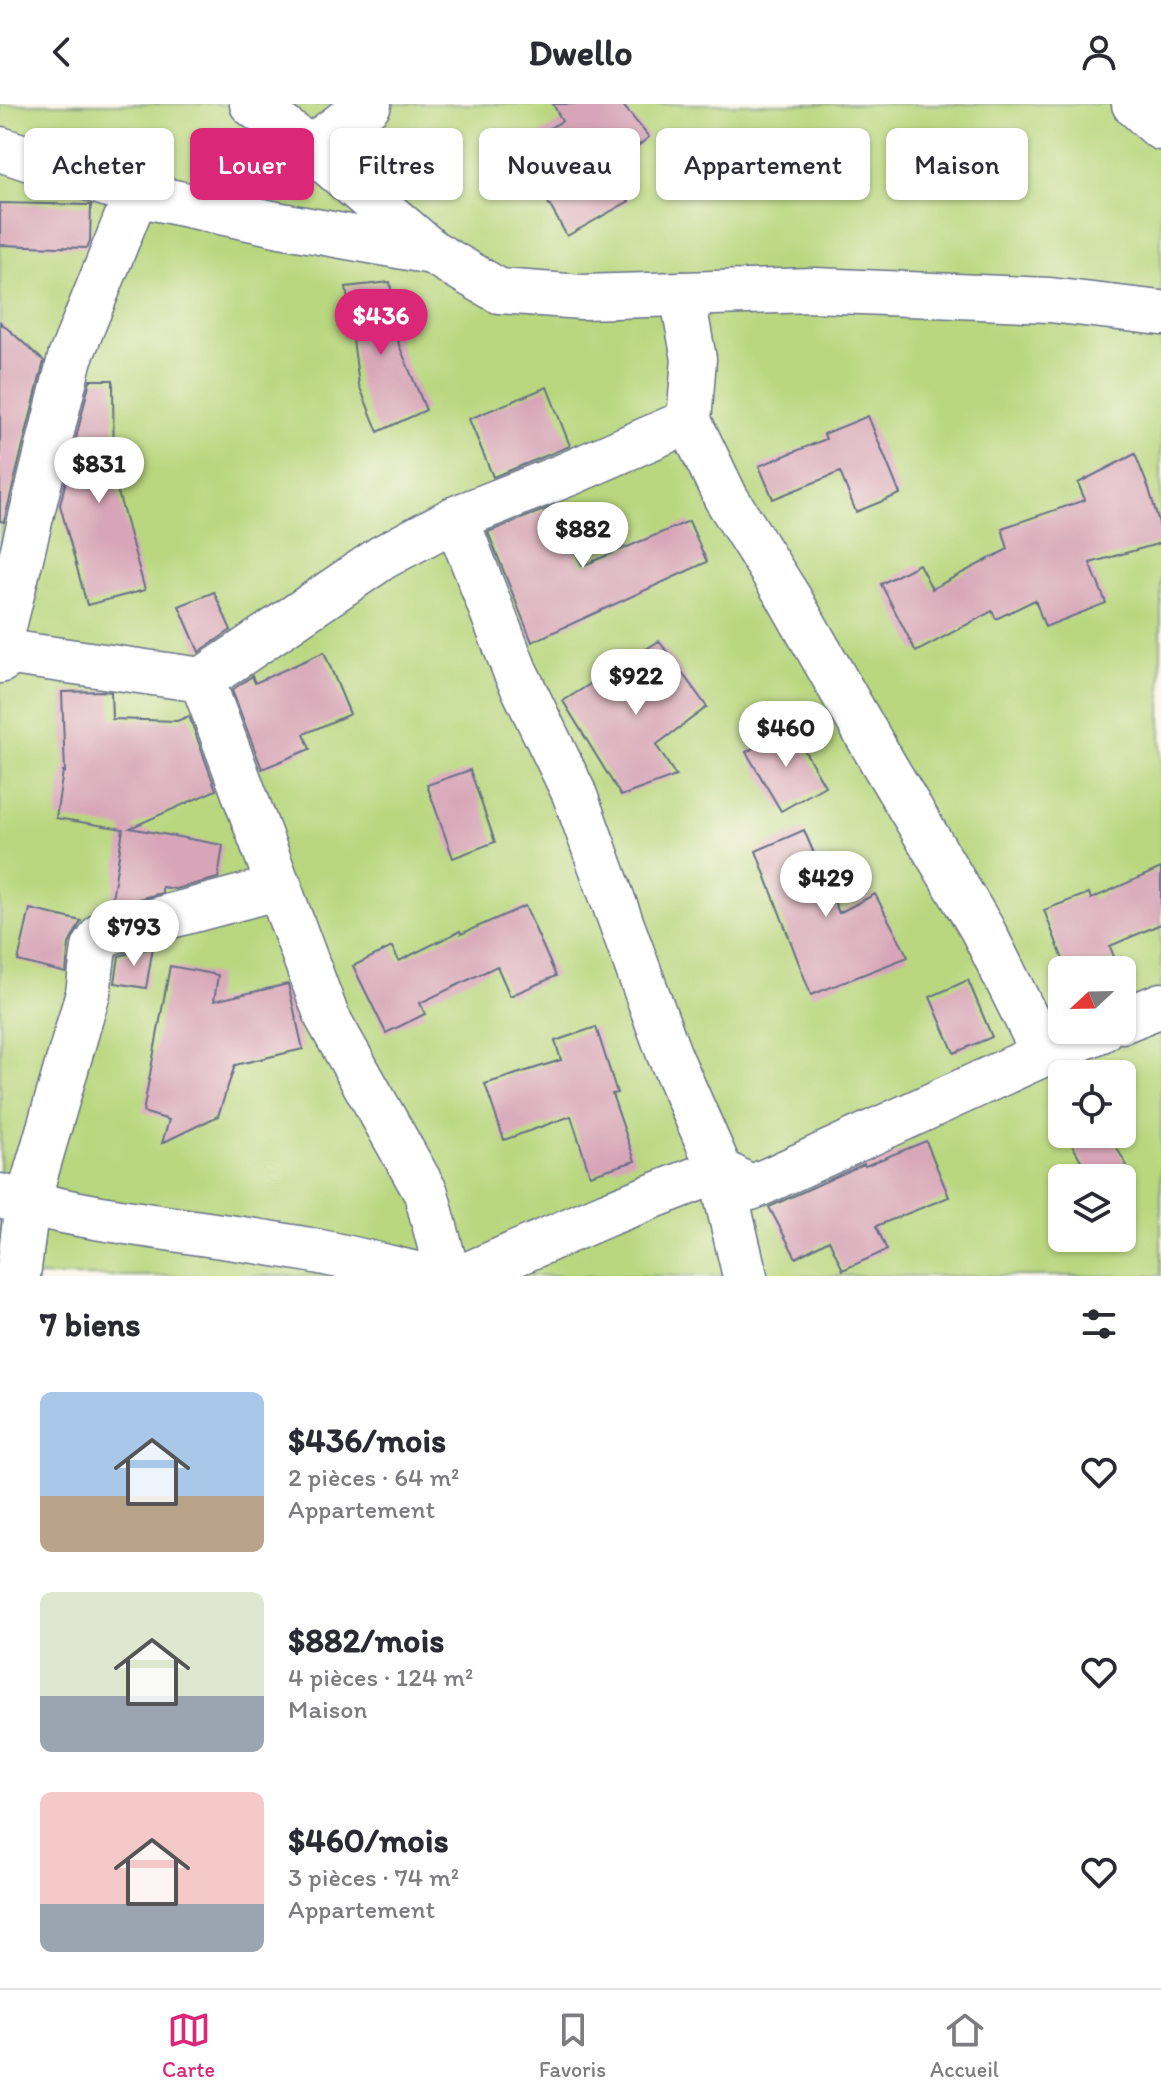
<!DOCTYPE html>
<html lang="fr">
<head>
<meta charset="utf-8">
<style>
  :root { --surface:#fff; --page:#f7f7f7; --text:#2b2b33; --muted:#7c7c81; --line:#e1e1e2; --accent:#db2777 }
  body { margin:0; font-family:Itim,sans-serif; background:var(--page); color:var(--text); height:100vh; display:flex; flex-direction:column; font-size:30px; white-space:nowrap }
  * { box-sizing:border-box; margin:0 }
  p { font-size:26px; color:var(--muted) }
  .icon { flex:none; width:44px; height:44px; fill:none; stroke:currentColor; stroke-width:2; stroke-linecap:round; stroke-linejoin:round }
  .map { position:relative; height:1172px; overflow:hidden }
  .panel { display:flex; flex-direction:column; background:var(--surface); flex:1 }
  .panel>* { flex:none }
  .hud { position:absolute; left:24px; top:24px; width:1114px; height:72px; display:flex; gap:16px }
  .needle { width:52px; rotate:248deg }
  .controls { position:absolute; left:1048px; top:852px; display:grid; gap:16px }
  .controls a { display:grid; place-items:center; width:88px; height:88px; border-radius:12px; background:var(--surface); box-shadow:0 2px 6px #0004; font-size:40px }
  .price { position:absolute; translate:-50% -68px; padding:0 18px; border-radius:28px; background:#fff; color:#222; font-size:26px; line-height:52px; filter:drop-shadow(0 2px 4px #0008) }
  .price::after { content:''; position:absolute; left:50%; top:48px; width:24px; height:18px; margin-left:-12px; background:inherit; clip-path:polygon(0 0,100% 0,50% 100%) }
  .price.on { background:var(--accent); color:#fff }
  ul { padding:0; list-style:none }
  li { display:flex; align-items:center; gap:24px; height:200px; padding:0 40px }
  li span { display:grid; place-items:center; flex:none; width:224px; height:160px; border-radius:12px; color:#555 }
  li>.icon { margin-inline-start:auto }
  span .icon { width:96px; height:96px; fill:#fffc; stroke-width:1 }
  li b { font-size:34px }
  h2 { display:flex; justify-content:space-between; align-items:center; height:96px; padding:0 40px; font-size:34px }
  .chip { padding:0 28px; border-radius:12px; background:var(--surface); box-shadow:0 2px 6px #0004; font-size:28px; line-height:72px }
  .chip.on { background:var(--accent); color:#fff }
  header { display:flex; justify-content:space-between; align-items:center; height:104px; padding:0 40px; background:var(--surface); font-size:36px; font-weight:700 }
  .dock { display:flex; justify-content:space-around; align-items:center; height:112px; border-top:2px solid var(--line); background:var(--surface); font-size:22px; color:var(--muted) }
  .dock a { display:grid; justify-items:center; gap:4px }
  .dock .on { color:var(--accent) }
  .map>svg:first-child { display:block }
  .green { fill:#b8d77e; stroke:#6a836e; stroke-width:2; fill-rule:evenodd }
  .building { fill:#d7a5b7 }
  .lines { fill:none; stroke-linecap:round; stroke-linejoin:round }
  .street-casing { stroke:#677087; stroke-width:47 }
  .secondary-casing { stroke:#677087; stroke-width:47 }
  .street { stroke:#fff; stroke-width:44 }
  .secondary { stroke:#fff; stroke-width:44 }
</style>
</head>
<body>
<header><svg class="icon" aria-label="back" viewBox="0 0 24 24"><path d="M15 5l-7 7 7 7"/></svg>Dwello<svg class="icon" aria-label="person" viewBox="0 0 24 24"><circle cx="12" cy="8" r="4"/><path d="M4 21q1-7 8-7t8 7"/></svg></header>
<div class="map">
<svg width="1161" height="1172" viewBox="0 0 1161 1172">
  <rect width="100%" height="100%" fill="#fbf7ec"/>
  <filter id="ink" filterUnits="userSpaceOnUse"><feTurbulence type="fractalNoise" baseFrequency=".0125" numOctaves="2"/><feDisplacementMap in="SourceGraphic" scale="16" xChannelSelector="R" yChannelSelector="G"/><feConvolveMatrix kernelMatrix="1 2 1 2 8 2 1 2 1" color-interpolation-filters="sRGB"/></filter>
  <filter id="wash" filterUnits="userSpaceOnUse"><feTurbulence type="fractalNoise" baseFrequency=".006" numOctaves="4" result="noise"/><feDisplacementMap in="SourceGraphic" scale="32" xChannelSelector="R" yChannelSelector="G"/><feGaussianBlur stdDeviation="1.8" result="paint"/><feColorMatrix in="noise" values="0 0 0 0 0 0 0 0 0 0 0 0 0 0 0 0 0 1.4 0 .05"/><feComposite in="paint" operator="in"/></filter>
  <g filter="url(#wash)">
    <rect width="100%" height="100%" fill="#f5ead4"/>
    <path class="green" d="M0,0H1161V1172H0ZM1062,866H1122V926H1062ZM1062,970H1122V1030H1062ZM1062,1074H1122V1134H1062Z"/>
    <g id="blocks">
      <path class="building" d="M553,0H622L649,33L611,64L629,97L567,132L540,84L529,90L505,49L562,17Z
        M0,99L91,101L90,137L87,144L0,141Z
        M390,178L399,241L426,306L378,328L359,281L346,183Z
        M0,218L44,257L4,418L0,417Z
        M90,276H113L114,374L145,486L87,501L60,401Z
        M547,283L570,342L493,373L469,315Z
        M868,312L900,390L856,408L840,368L773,395L759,362L826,335L824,330Z
        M1135,350L1149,385L1161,426V439L1090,459L1106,499L1045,523L1035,496L996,515L992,507L916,548L881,480L919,460L932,485L1008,445L1002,424L1085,396L1078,379Z
        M554,402L582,462L689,417L707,458L532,538L488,428Z
        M214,488L231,526L199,548L179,502Z
        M659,537L707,603L656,641L676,672L621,692L563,597Z
        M324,548L350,610L304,630L310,645L262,665L232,586L252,572L255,579Z
        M103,587L111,588L112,615L177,617L189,612L216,686L130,724L223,741L218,774L175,785L162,783V789L111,802L123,725L56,714L63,667L65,668L62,588Z
        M791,623L825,682L781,707L746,648Z
        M470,666L495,738L453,754L427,681Z
        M804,726L839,809L875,790L908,853L811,891L756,747Z
        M1161,764V820L1110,842L1115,856L1090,866H1067L1044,806L1089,789L1091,795Z
        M525,802L556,872L510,892L497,862L420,899L425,910L386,929L353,862L392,843L399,857L460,827L461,830Z
        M30,805L81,817L69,840L66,869L18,857Z
        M153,843L146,884L115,879L119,852Z
        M170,862L218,871L214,897L288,880L303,945L235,961L218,1012L162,1039L169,1016L143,1008Z
        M968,876L992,933L954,949L930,893Z
        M596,923L617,989L612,990L635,1057L590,1071L571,1012L504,1036L485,980L561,956L555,937Z
        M1066,1030H1109L1134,1074H1091Z
        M926,1037L949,1093L876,1122L887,1146L843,1166L829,1136L796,1154L769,1103L864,1060L865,1062Z"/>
    </g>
  </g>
  <g filter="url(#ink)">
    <use href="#blocks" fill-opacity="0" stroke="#677087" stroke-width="2"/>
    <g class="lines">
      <g class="street-casing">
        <path id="street" d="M1134,0L1161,24
          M310,44L369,0
          M0,45L136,90L281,121L432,148
          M682,190L694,255L689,317L726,394L789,494L883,659L982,825L1044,950
          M456,414L515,567L574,689L669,950L720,1066L745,1172
          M0,539L70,254L136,90
          M0,557L12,549L202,576L383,453L456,414L568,370L689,317
          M202,576L327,913L426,1089L448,1172
          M1122,917L1161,901
          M0,1092C101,1120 207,1127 310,1146C348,1153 386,1163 424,1172
          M18,1172L27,1100L88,889L94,844L103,830L280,783
          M464,1172L607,1110L720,1066L751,1084L1044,950L1101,926"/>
      </g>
      <g class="secondary-casing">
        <path id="secondary" d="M252,0L310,44L432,148L499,187L582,193L814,186L1050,196L1161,209"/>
      </g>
      <use href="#street" class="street"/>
      <use href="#secondary" class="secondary"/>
    </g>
  </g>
</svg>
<div class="controls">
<a><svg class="needle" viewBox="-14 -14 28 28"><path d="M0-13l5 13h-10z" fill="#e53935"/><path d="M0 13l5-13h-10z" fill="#7c7c81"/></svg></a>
<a><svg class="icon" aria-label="locate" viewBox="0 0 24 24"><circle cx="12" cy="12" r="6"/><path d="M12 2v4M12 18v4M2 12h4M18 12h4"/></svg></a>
<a><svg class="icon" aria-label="layers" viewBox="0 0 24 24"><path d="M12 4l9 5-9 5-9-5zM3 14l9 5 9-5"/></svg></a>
</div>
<b class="price on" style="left:381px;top:253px">$436</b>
<b class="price" style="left:99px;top:401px">$831</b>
<b class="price" style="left:583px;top:466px">$882</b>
<b class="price" style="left:636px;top:613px">$922</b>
<b class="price" style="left:786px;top:665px">$460</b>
<b class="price" style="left:826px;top:815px">$429</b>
<b class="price" style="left:134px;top:864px">$793</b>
<div class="hud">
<a class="chip">Acheter</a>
<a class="chip on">Louer</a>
<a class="chip">Filtres</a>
<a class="chip">Nouveau</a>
<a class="chip">Appartement</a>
<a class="chip">Maison</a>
</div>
</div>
<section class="panel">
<h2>7 biens<svg class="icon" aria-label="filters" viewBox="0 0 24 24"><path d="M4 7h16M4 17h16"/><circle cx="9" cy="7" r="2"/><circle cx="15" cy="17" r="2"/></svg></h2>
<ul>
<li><span style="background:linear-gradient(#a9c7e8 65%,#b9a48a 0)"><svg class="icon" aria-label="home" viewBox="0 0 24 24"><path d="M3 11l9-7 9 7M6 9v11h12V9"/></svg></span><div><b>$436/mois</b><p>2 pièces · 64 m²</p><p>Appartement</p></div><svg class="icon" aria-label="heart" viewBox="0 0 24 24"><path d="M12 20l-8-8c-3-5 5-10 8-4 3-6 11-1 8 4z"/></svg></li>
<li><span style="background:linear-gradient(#dfe7d0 65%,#9aa5b1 0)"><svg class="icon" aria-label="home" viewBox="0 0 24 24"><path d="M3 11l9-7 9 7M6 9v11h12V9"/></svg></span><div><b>$882/mois</b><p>4 pièces · 124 m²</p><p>Maison</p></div><svg class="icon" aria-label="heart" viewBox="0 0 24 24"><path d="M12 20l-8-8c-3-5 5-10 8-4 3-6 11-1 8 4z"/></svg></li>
<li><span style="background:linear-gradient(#f6c9c9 70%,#9aa5b1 0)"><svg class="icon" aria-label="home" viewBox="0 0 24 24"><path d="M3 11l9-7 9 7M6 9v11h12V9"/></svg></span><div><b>$460/mois</b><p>3 pièces · 74 m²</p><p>Appartement</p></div><svg class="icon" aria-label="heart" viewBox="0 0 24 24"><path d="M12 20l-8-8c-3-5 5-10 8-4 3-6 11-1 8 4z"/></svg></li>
</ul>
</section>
<nav class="dock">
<a class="on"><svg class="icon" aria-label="map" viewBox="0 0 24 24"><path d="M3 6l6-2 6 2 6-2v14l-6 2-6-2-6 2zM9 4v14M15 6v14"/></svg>Carte</a>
<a><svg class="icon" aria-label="saved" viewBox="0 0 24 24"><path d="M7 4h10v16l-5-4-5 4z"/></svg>Favoris</a>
<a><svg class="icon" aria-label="home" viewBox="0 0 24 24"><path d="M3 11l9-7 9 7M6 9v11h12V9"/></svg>Accueil</a>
</nav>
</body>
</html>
